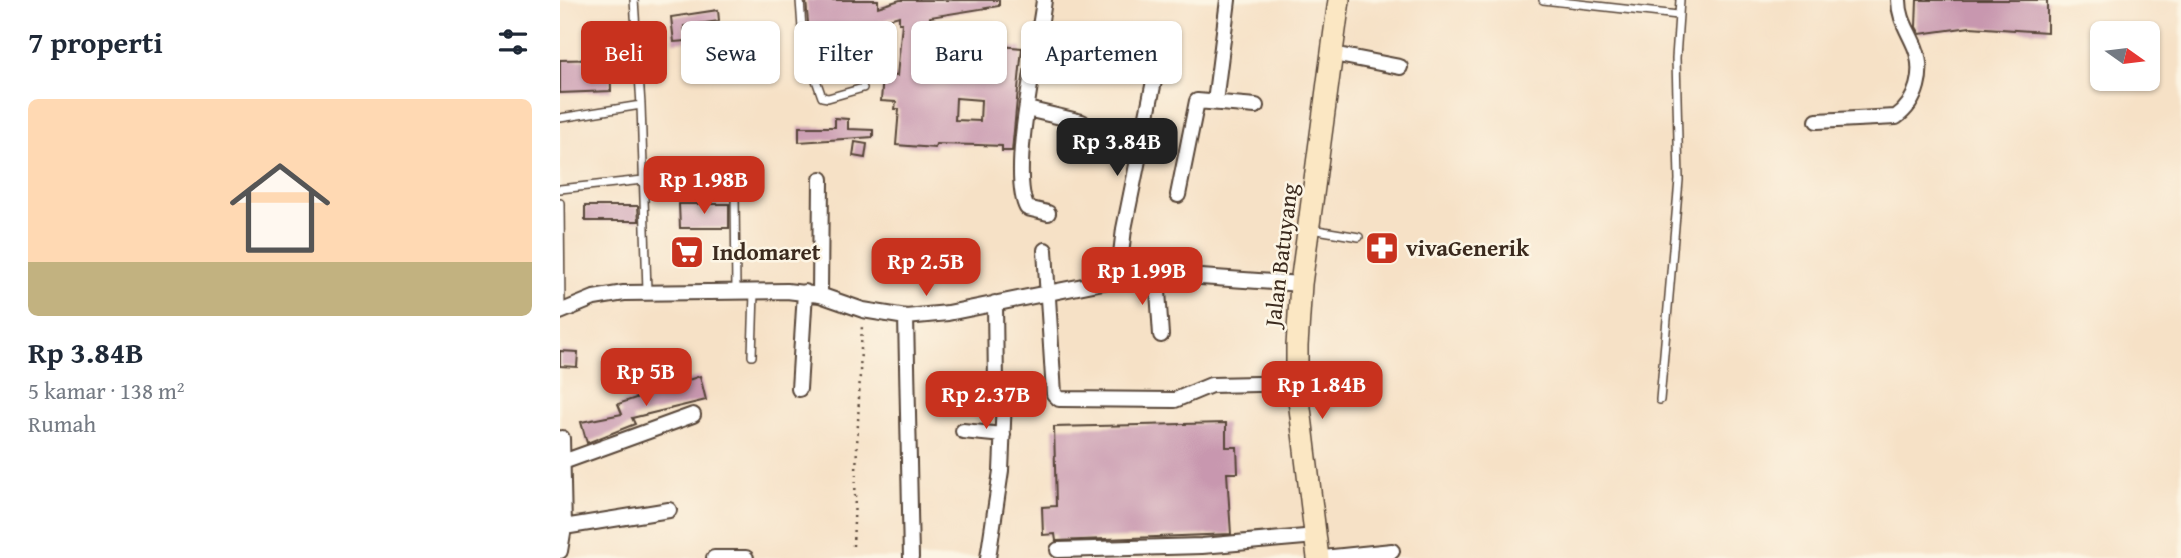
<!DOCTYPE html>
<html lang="id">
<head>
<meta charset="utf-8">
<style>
  :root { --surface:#fff; --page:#f6f6f7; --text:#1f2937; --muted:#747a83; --accent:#c8321e }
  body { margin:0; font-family:"Gentium Book Plus",serif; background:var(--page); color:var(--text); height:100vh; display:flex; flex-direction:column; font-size:26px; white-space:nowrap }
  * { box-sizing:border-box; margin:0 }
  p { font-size:23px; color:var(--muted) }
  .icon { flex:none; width:38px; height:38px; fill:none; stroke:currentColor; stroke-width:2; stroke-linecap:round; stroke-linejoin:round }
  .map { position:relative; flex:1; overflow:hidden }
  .drawer { display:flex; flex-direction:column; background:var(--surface); width:560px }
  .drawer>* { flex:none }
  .guide { position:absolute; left:21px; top:21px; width:665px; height:63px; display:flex; gap:14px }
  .needle { width:46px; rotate:104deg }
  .buttons { position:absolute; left:1530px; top:21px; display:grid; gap:14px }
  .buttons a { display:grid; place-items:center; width:70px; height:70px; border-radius:10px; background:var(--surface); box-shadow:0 2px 5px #0004; font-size:35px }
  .price { position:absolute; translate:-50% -60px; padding:0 16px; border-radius:14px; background:var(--accent); color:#fff; font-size:23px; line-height:46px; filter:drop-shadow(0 2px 4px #0008) }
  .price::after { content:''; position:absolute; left:50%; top:42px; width:21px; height:16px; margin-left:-10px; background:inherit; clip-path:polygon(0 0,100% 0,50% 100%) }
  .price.on { background:#222; color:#fff }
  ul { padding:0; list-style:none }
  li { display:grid; align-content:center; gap:14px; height:371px; padding:0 28px }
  li span { display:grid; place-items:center; height:217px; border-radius:10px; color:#555 }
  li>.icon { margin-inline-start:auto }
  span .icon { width:126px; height:126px; fill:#fffc; stroke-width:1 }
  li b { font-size:30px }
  h2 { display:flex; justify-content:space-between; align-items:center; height:84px; padding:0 28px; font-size:30px }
  .pill { padding:0 24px; border-radius:10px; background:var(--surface); box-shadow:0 2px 5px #0004; font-size:24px; line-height:63px }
  .pill.on { background:var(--accent); color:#fff }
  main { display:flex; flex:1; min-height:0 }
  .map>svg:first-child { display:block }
  .building { fill:#c897af; fill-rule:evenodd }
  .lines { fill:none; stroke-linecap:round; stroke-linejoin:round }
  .lane-casing { stroke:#574537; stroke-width:10 }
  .street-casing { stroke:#574537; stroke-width:18 }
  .secondary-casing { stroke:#574537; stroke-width:24 }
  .path { stroke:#574537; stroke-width:2.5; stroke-dasharray:2 5; stroke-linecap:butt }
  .lane { stroke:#fff; stroke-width:7 }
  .street { stroke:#fff; stroke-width:14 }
  .secondary { stroke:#fbe7c3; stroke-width:21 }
  .labels { text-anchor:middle; stroke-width:5; stroke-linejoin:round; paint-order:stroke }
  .poi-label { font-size:23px; font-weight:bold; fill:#3b2a1e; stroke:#fcf5e5; text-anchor:start }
  .street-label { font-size:23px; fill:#3b2a1e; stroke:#fcf5e5 }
</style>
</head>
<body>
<main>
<section class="drawer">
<h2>7 properti<svg class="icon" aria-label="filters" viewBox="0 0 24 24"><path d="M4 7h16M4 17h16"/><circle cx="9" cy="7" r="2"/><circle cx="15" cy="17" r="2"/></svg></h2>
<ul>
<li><span style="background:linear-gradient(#ffd9b3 75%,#c2b280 0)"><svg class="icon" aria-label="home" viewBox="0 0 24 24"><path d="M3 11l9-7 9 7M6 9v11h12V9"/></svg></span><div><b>Rp 3.84B</b><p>5 kamar · 138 m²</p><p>Rumah</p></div></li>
</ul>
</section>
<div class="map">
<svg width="1621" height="558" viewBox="0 0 1621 558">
  <rect width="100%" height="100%" fill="#fcf5e5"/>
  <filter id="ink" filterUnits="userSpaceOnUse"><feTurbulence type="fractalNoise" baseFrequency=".0143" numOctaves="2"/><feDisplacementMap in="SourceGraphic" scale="14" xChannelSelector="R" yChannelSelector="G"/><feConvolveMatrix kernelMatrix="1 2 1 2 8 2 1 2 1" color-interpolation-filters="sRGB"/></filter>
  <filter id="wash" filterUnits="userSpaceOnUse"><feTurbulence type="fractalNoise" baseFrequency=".00686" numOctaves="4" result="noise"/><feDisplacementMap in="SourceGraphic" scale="28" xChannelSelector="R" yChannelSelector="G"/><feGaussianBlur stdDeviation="1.57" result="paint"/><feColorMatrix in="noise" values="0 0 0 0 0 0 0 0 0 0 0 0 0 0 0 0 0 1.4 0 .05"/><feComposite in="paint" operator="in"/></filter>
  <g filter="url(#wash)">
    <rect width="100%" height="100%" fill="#f6e1c6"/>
    <g id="blocks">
      <path class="building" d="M246,0H318V7L340,0H439V6L370,17L369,25L364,24L360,69L363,70V76L402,79L405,76L407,48L429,50L430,45L462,48L452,151H442V146L418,145L376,144L375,148L336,145L339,109H335L336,102L321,101L323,75L337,76L342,23H339V16L297,28L301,62L258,66L250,45ZM396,98L421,100L420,121L395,120Z
        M1357,0H1487V32L1410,27L1360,34L1356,27Z
        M158,10L159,21L124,26L126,41L114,42L111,17Z
        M50,59L51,91L0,93V60Z
        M275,118L288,119V129L313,130V137L239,142V127H275Z
        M295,142L307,144L305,158L293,156Z
        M119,204H169V228H120Z
        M25,206H78L79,221H25Z
        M0,351L18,352L17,367L0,366Z
        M140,376L146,400L72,418L75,424L27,443L21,422L62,414L58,404Z
        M666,423V447H677L678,473H667L671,534L496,541L495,534L483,535L482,507L496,506L494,427Z"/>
    </g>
  </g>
  <g filter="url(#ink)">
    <use href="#blocks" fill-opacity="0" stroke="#574537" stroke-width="2"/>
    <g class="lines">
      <g class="lane-casing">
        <path id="lane" d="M74,0L81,105L87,291
          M240,0L243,43L262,97L268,98L303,88
          M983,0L1118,15
          M0,118L81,105
          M0,189L83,180
          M175,194L176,291
          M0,203L1,311
          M751,229L799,237
          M192,356L194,292
          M1100,400L1119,180L1116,58L1120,0"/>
      </g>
      <g class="street-casing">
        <path id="street" d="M484,0C479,44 448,173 467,208L488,213
          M773,54L840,67
          M655,102L668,0
          M467,109L522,122
          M1257,121L1336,117C1357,102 1365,72 1355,47C1348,30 1339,19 1339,0
          M618,195L637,101L696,106
          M485,250L494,394L499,399L615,400L651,385L737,383
          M597,276L601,335
          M558,279L564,229L594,81
          M260,295L261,179
          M0,312L34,298L64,293L227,291L260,295L303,310L346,317L388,313L558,279L612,275L741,284
          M346,317L351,558
          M239,389L245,292
          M403,431L443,435
          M3,462L133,415
          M4,527L109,510
          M498,550L642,546L756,536
          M0,551L4,527L2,438
          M154,558H186
          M428,558L441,471L444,399L436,387L435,303
          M763,558L832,551"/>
      </g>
      <g class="secondary-casing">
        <path id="secondary" d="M758,558L737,383V346L741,284L779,0"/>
      </g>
      <path class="path" d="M293,546L302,324"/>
      <use href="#lane" class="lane"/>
      <use href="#street" class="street"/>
      <use href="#secondary" class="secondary"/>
    </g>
  </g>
  <defs>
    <g id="pharmacy-square" transform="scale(1.75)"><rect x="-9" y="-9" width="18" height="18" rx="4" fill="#c8321e" stroke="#fcf5e5"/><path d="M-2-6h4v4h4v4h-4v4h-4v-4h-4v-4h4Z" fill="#fff"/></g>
    <g id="supermarket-square" transform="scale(1.75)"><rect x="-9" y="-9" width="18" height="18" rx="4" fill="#c8321e" stroke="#fcf5e5"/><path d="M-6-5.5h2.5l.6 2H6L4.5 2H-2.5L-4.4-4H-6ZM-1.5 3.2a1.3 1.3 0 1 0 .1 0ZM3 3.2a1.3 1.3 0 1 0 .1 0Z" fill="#fff"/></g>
  </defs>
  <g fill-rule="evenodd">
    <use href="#pharmacy-square" x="822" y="248"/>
    <use href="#supermarket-square" x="127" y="252"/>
  </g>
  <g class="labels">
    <g class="poi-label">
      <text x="846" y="256">vivaGenerik</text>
      <text x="152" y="260">Indomaret</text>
    </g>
    <g class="street-label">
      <text transform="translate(721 255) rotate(-83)" y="8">Jalan Batuyang</text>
    </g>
  </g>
</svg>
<div class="buttons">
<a><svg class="needle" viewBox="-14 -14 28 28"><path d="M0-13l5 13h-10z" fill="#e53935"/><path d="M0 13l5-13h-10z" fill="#747a83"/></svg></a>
</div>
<b class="price on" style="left:557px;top:178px">Rp 3.84B</b>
<b class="price" style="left:144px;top:216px">Rp 1.98B</b>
<b class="price" style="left:366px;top:298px">Rp 2.5B</b>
<b class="price" style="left:582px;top:307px">Rp 1.99B</b>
<b class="price" style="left:86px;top:408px">Rp 5B</b>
<b class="price" style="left:762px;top:421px">Rp 1.84B</b>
<b class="price" style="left:426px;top:431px">Rp 2.37B</b>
<div class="guide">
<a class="pill on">Beli</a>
<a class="pill">Sewa</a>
<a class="pill">Filter</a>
<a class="pill">Baru</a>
<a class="pill">Apartemen</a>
</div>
</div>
</main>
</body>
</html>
